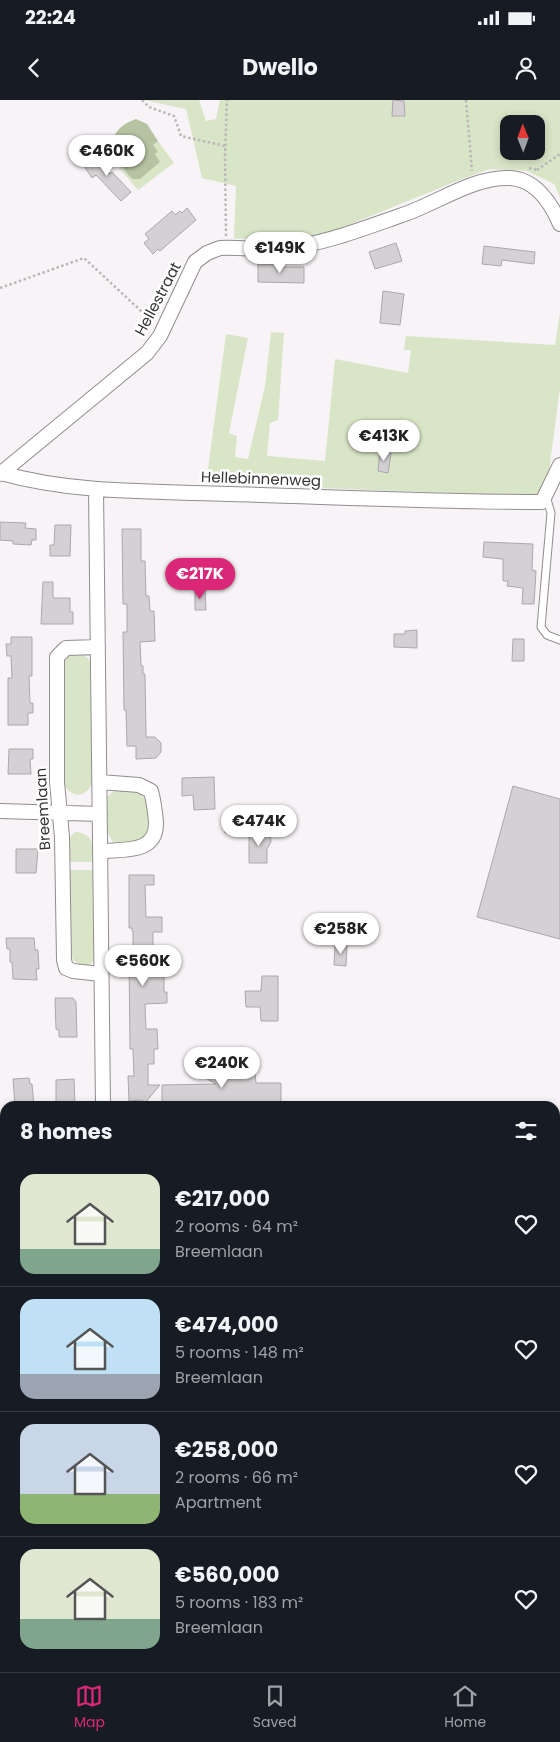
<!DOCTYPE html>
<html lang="en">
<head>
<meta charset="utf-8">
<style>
  :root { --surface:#171b24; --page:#242831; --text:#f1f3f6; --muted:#9ea1a6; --line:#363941; --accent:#db2777 }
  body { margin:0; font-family:Poppins,sans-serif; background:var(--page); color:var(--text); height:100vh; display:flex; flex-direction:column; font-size:19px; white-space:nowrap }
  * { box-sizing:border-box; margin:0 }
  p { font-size:16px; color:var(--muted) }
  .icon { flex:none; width:28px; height:28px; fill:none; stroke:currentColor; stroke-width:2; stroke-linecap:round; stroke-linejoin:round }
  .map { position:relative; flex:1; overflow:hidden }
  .side { position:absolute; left:0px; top:1001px; width:560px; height:571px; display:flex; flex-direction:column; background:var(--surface); border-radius:15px 15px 0 0; box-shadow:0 2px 8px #0003 }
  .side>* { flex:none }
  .needle { width:32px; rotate:359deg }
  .buttons { position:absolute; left:500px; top:15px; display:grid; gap:10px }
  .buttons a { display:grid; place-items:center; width:45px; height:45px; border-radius:10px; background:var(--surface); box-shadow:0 2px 8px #0003; font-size:25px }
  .price { position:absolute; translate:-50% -42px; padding:0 11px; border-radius:18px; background:#fff; color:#222; font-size:16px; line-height:32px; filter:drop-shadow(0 1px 2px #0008) }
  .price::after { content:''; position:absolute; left:50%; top:30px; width:15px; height:11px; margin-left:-8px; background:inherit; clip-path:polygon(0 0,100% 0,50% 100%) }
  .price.on { background:var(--accent); color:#fff }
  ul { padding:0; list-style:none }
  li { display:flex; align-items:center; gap:15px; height:125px; padding:0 20px }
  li+li { border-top:1px solid var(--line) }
  li span { display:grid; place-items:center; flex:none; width:140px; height:100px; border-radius:15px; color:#555 }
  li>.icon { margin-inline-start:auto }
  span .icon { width:60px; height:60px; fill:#fffc; stroke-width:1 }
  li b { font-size:21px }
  h2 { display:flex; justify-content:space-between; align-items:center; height:60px; padding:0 20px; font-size:21px }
  .status { display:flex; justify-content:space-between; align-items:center; height:35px; padding:0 25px; background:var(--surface); direction:ltr }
  .status svg { height:14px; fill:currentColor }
  header { display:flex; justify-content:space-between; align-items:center; height:65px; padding:0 20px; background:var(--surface); font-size:22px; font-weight:700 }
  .dock { display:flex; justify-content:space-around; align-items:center; height:70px; border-top:1px solid var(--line); background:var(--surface); font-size:14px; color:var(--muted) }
  .dock a { display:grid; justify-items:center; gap:2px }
  .dock .on { color:var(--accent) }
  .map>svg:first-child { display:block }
  .green { fill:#d9e5c7; fill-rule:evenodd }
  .water { fill:#b6c3a3 }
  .building { fill:#d4d0d3; stroke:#aca7aa }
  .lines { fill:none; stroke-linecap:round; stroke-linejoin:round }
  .lane-casing { stroke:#918c8f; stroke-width:9 }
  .street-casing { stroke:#918c8f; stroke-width:16 }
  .secondary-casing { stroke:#918c8f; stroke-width:21 }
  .path { stroke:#bbb7b9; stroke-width:2.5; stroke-dasharray:2.5 2.5; stroke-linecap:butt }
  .lane { stroke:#fff; stroke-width:7 }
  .street { stroke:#fff; stroke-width:14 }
  .secondary { stroke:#fff; stroke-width:19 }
  .labels { text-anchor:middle; stroke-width:5; stroke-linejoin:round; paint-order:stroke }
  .street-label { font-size:15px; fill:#363435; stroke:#fff }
</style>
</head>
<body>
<div class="status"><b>22:24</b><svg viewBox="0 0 49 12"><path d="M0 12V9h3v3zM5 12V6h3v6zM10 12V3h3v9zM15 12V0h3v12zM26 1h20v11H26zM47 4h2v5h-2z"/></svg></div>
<header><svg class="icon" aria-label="back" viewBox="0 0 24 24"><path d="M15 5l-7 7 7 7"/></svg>Dwello<svg class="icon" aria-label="person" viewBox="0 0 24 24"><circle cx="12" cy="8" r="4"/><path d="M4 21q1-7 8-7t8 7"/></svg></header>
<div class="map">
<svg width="560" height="1572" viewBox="0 0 560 1572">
  <rect width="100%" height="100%" fill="#f8f3f6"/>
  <path class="green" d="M144,0H199L206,21L216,19L220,0H560V97L554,84L527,71L490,69L462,79L324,135L234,139L236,86L202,78L186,9ZM509,24H536V51H509Z
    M107,41L112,44L111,50L128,75L133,79L158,52L152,45L158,41L174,63L138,90L101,47Z
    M560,213V288L548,379L537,396L206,384L226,234L248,238L229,333L237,336L235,357L248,359L265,286L271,232L284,233L278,320L270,323L267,356L325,361L335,259L408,273L411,250H404L406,236L555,245Z
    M77,553C84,555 87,556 90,562L93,680C87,700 69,699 62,680L63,563L67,557Z
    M116,689C132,689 138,690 149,703L147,734C136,745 128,745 113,742L106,731V698Z
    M75,732C94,733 94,748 94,762H69L68,739Z
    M70,770H93L94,861L89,865C78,866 72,862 70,851Z"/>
  <path class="water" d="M136,19L147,24L158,41L153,45L158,52L155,54L160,62L140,79H133L128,75L111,50C113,32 120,25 136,19Z"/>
  <path class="building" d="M393,0L404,1L405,16H392Z
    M97,53L110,74L112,72L131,92L121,101L96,75L92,78L84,66Z
    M187,108L196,120L160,151L158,149L153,154L144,143L149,139L145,134L172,111L175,115L180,111L182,113Z
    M396,143L402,161L375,169L369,152Z
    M484,146L535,152L534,164L502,160L501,166L482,164Z
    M258,164H282V167H304V183L258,182Z
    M383,191L404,194L400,225L380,223Z
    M380,352L391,353L388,373L378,371Z
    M0,422L26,423L25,428L36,429V440H32L31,445L13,444V441L0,440Z
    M55,425H71L70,456H50V445H54Z
    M122,429H141V461H145L146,496H149L150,511H154L155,541L140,542L141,566H143V574H145L146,637H155L161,643V652L156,658L136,659V646H127L126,610H124L123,532H127V504H123Z
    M484,442L533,444L532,470L536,471L534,504H522L523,488L507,486L508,481H503V459L483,457Z
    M183,479H198V489H183Z
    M43,482H53V498H70V512H73V524H41Z
    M205,490L206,510H195V491Z
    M417,530V548L394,547V534H405V531Z
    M11,537H32V576H29L30,603H33V613H28V625H8V578H12L11,556H7L6,544H11Z
    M513,539H524V561H512Z
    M9,649H33V659H30L31,674H8Z
    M214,677L215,709L194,710L193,695L182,696V678Z
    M513,686L560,699V839L477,817Z
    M243,720V732L225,733V721Z
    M249,732H270L271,742L267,749V763H249Z
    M16,749H38L36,773H16Z
    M129,775H154V785H145L146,817H162V832H153V854H164V892H167V903L145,904L146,929H157L158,949H154V964H148V985H160L145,1003L142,1000L129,1001L128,976H134L133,949H130L129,854H133V831H132V828H129Z
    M6,838H34L35,850H38L39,869H36L37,880L13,879L12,862H10V849H7Z
    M335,844H347L346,866L334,865Z
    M262,876H278V921H261L260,907H246L245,891H261Z
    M55,898H73L76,902L77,937H59V930L56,929Z
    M220,958V974L255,973L256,983H281V1006H162V985L216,984L193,971V960Z
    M29,978L30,984H32L34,1006H15L13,979Z
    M74,979L75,1006H56V980Z"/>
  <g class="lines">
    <g class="lane-casing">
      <path id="lane" d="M546,396L551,413L541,527L547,535L560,540"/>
    </g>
    <g class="street-casing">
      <path id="street" d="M1,373C75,394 155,391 231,394C335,397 438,402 542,402L560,365
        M0,374L147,253L160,236L195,162L207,153L220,148C239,147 258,150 277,149C319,146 362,129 402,115C436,104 474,76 510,78C535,79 551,103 560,124
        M96,389L103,1006
        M98,547L66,548L57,557V682L62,737L64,860L66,868L73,871L101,874
        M100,682L139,685L151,691C154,702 155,711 156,722C157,754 124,749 101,751
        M0,711L100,714
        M0,1041H5
        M555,1067L560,1068"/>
    </g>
    <g class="secondary-casing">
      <path id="secondary" d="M555,1286L560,1285
        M0,1364H5"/>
    </g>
    <path class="path" d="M142,0L149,7L174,16L181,36L225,46
      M466,0L472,71
      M529,68L537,70
      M537,70L560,54
      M226,136L225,57L227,0
      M0,188L84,158L154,223"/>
    <use href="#lane" class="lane"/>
    <use href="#street" class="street"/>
    <use href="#secondary" class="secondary"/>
  </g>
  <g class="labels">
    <g class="street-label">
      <text transform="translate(158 199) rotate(-62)" y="5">Hellestraat</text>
      <text transform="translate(261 379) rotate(2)" y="5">Hellebinnenweg</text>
      <text transform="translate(43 709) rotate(-93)" y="5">Breemlaan</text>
    </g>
  </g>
</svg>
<div class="buttons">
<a><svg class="needle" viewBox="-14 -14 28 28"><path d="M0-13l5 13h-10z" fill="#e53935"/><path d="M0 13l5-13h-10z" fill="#9ea1a6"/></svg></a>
</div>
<b class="price" style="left:107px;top:77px">€460K</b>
<b class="price" style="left:280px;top:174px">€149K</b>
<b class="price" style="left:384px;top:362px">€413K</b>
<b class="price on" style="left:200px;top:500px">€217K</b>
<b class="price" style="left:259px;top:747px">€474K</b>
<b class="price" style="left:341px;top:855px">€258K</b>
<b class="price" style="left:143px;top:887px">€560K</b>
<b class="price" style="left:222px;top:989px">€240K</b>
<section class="side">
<h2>8 homes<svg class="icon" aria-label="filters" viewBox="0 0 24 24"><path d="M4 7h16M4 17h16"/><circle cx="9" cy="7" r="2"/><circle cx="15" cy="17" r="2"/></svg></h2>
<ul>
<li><span style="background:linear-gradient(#dfe7d0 75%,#7fa58c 0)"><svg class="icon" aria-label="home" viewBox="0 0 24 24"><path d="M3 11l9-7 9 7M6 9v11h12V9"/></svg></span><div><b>€217,000</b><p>2 rooms · 64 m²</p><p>Breemlaan</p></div><svg class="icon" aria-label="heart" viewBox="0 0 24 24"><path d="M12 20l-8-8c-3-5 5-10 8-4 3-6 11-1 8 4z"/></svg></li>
<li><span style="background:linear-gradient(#bfe0f5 75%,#9aa5b1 0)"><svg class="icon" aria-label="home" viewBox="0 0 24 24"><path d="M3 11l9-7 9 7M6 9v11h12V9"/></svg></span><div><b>€474,000</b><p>5 rooms · 148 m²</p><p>Breemlaan</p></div><svg class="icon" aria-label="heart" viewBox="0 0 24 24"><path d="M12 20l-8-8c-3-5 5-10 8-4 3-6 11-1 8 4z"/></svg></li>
<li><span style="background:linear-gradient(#c9d6e8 70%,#8fb573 0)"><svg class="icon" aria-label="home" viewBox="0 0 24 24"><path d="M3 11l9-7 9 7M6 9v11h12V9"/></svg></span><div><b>€258,000</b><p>2 rooms · 66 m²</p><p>Apartment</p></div><svg class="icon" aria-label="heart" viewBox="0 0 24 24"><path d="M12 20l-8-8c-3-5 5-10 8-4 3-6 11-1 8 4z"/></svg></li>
<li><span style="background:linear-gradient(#dfe7d0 70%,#7fa58c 0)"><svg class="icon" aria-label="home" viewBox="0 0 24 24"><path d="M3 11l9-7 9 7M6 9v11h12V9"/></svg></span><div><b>€560,000</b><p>5 rooms · 183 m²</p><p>Breemlaan</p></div><svg class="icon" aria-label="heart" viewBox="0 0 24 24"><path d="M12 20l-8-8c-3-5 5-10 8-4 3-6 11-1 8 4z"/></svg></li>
</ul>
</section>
</div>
<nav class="dock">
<a class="on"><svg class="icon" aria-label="map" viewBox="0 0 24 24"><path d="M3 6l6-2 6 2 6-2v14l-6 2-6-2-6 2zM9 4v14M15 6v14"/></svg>Map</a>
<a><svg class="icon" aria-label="saved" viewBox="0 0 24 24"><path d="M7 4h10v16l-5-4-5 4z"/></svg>Saved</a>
<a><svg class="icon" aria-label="home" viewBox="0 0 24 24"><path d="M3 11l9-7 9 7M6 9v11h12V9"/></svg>Home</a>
</nav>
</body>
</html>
